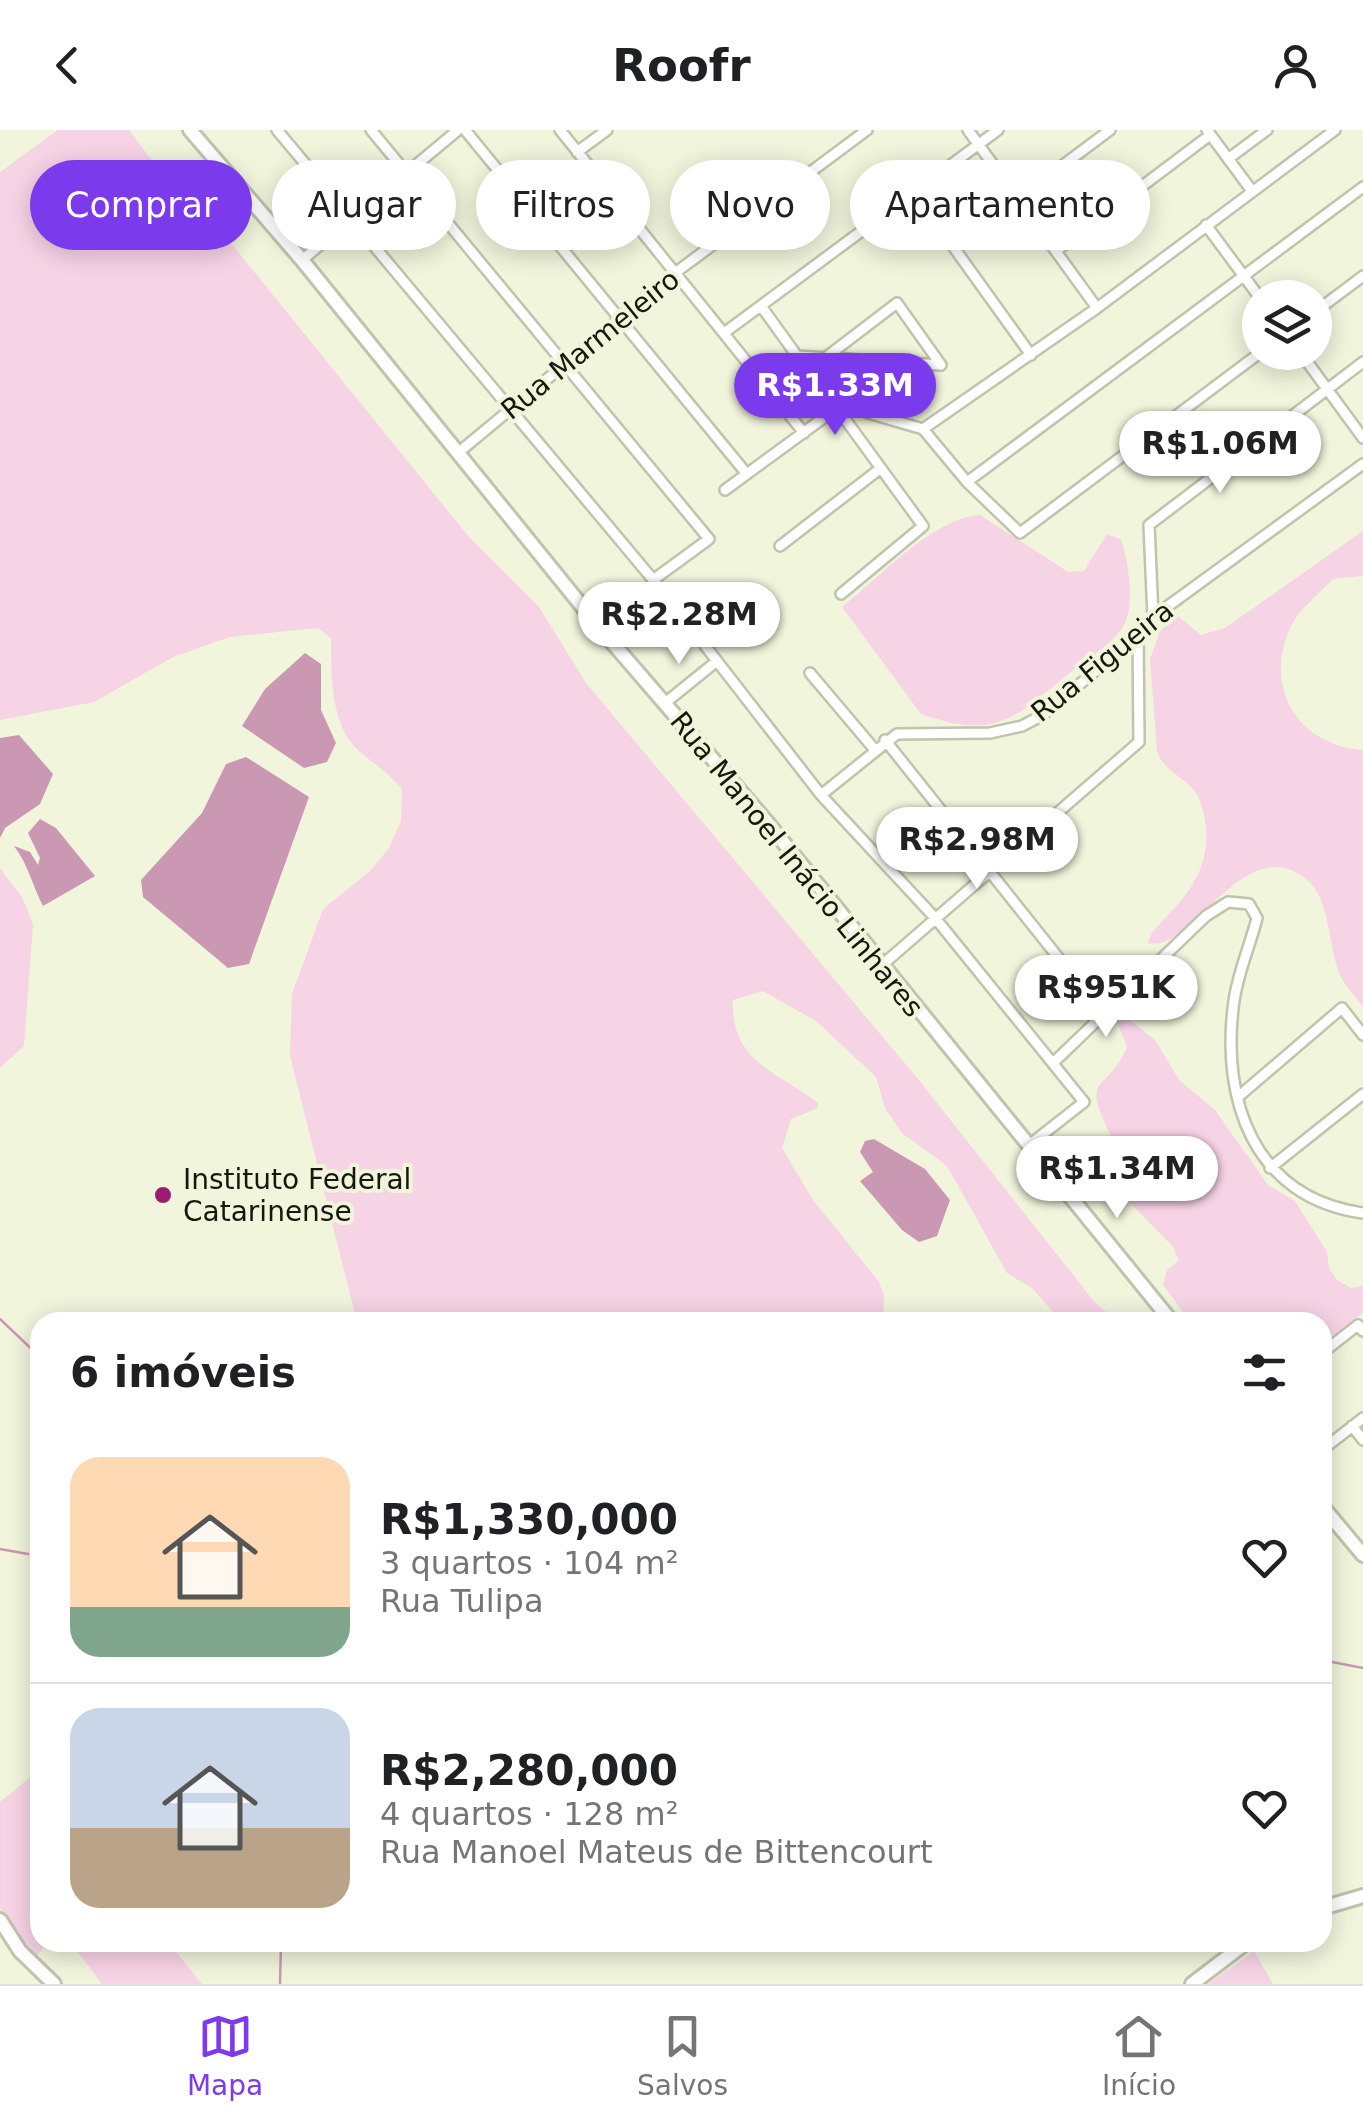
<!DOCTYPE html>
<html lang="pt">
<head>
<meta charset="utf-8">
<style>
  :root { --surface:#fff; --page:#f2f2f2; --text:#202124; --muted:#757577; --line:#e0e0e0; --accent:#7c3aed }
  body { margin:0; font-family:"DejaVu Sans",sans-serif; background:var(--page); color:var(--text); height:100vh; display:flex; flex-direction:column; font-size:38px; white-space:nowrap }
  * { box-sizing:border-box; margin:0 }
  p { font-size:32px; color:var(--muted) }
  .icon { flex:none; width:55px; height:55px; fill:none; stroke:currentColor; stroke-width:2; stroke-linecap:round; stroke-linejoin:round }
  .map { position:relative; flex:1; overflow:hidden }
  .panel { position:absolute; left:30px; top:1182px; width:1302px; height:640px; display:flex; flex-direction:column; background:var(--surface); border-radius:30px; box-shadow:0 5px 25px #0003 }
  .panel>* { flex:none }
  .banner { position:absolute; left:30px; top:30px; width:1305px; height:90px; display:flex; gap:20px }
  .fabs { position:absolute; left:1242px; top:150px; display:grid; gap:20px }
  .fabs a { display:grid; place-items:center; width:90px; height:90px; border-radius:50%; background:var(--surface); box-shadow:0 5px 25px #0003; font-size:50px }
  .price { position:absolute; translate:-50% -85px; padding:0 22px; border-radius:35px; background:#fff; color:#222; font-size:32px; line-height:65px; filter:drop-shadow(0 2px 5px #0008) }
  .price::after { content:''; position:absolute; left:50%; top:60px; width:30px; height:22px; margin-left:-15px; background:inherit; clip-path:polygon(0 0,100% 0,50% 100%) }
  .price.on { background:var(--accent); color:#fff }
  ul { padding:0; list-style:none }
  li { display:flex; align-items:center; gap:30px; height:250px; padding:0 40px }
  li+li { border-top:2px solid var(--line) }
  li span { display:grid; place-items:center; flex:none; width:280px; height:200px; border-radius:30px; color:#555 }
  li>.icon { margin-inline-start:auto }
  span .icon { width:120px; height:120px; fill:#fffc; stroke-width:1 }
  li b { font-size:42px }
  h2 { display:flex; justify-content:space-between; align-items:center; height:120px; padding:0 40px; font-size:42px }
  .pill { padding:0 35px; border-radius:45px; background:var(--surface); box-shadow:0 5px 25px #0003; font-size:35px; line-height:90px }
  .pill.on { background:var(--accent); color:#fff }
  header { display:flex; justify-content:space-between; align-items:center; height:130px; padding:0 40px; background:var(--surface); font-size:45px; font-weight:800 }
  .tab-bar { display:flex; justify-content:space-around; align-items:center; height:140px; border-top:2px solid var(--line); background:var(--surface); font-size:28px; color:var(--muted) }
  .tab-bar a { display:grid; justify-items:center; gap:5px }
  .tab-bar .on { color:var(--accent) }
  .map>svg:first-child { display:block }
  .green { fill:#f7d3e6 }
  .water { fill:#cb98b4 }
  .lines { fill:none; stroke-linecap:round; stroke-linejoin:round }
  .stream { stroke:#cb98b4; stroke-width:2.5 }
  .street-casing { stroke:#c0c4ac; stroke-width:14 }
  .secondary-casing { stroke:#c0c4ac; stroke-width:18 }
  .street { stroke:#fff; stroke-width:9 }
  .secondary { stroke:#fff; stroke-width:12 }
  .poi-dot { fill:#9b1c72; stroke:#f1f5dc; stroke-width:4 }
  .labels { text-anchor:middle; stroke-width:8; stroke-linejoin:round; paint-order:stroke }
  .street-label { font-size:28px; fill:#16180f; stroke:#f1f5dc }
  .poi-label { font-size:28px; fill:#16180f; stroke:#f1f5dc; text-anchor:start }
</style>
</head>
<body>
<header><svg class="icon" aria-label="back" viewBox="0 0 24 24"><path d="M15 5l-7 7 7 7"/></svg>Roofr<svg class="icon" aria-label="person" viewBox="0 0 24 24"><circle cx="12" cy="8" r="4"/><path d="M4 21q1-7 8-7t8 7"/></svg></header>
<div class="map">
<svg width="1363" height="1854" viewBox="0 0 1363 1854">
  <rect width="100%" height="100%" fill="#f1f5dc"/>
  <path class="green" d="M58,0H129L159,40L235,118L469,407L539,477L586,553L918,949L1093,1170L1117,1192H1062L1033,1159L1007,1143L947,1036L902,1003L885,978L876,947L816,891L763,861L733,870C731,932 775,940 818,973V978L791,989L782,1018L813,1070L879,1152L884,1166L883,1192H357L290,926L292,864L323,779L370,741L389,718L401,691L402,660C389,643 376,635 360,622C330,597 331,543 331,508L318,498L230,507L173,527L94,572L0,590V42Z
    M980,385L1068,442L1084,441L1107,404L1121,409C1128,431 1135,472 1125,493C1114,514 1090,526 1073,540C1017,585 1000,612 921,584L842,477C879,448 933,388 980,385Z
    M1363,401V446L1333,449C1320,463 1299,479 1291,496C1263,556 1296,615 1363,620V877C1356,867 1345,856 1340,845C1327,815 1332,765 1301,745C1240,706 1192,823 1148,813C1151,799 1161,794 1170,783C1201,751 1216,716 1200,671C1192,648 1164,644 1157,621L1150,529L1160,501L1177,485L1201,505L1225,498Z
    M0,738L22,767L33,794L24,916L0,938Z
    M1122,884L1155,910L1180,951L1215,980L1268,1055L1295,1071L1327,1122L1329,1138L1337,1150L1351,1158L1363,1156V1183L1323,1213L1322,1192H1191L1163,1155L1167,1140L1179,1130L1173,1117C1146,1087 1092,1046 1110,1004C1080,943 1106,965 1127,917L1115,887Z
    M34,1644L40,1652V1812L48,1813L35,1828L0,1778V1672Z
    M71,1813H169L202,1854H102Z
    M1254,1821L1273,1854H1208Z"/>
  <path class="water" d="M305,523L321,534V580L336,613L327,632L304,638L242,596L265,559Z
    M19,605L53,644L40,674L5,698L0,708V608Z
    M246,627L309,667L249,834L228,838L143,767L141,750L202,683L226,634Z
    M40,689L56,698L95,746L43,776C32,755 29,736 14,716L30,722L38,735L40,728L28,703Z
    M874,1009L925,1039L950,1070L937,1106L919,1112L902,1100L860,1051L873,1042L860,1022L865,1011Z"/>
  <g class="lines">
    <path class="stream" d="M0,1189L40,1227
      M0,1419L28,1424
      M1322,1530L1363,1538
      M280,1854L281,1812"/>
    <g class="street-casing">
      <path id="street" d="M277,0L665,464L821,665L936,789L1084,972L1028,1016
        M371,0L709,409L653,450
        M465,0L746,343
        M560,0L804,303
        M968,0L1097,178
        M1207,0L1252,61
        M577,22L607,0
        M1228,29L1267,0
        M914,62L1031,225
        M1018,69L1110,0
        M1206,95L1260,168
        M1056,121L1210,5
        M302,130L458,0
        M761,176L797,226L941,235
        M1315,182L1363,146
        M724,203L998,0
        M1300,222L1363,308
        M797,226L812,249L834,256L868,283L923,299L1097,178L1335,0
        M825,228L897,173L941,235
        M923,299L967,352L1020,403L1261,222
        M459,322L675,143L867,0
        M967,352L1363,57
        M725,360L837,278L923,396L841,464
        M780,416L881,338
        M1153,487L1149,395L1363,232
        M810,543L875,620
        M665,573L717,531
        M885,610L1104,885
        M821,665L897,604L990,603L1022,596L1043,585L1138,505L1153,487L1363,334
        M881,836L1139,612L1138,505
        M1053,933L1206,786L1228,772L1249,774L1257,788C1250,816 1238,842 1234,871C1220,970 1254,1068 1363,1083
        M1238,967L1342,878L1363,905
        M1270,1038L1363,964
        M1322,1223L1358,1195L1363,1201
        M1352,1296L1363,1310
        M1322,1320L1363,1288"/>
    </g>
    <g class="secondary-casing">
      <path id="secondary" d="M190,0L302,130L598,496L766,691L1172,1192
        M1322,1376L1363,1425
        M1322,1778L1363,1766
        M0,1790L20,1821L54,1854
        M1192,1854L1247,1812"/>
    </g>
    <use href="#street" class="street"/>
    <use href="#secondary" class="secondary"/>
  </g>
  <circle class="poi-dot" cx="163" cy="1065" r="10"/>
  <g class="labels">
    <g class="street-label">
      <text transform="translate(590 214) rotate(-39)" y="10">Rua Marmeleiro</text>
      <text transform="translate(1102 531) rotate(-39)" y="10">Rua Figueira</text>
      <text transform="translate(797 734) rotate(51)" y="10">Rua Manoel Inácio Linhares</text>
    </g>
    <g class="poi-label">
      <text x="183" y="1059">Instituto Federal<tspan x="183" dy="32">Catarinense</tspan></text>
    </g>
  </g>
</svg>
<div class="fabs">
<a><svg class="icon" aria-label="layers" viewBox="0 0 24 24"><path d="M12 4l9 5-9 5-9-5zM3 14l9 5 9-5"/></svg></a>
</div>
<b class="price on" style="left:835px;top:308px">R$1.33M</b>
<b class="price" style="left:1220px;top:366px">R$1.06M</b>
<b class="price" style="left:679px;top:537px">R$2.28M</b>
<b class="price" style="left:977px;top:762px">R$2.98M</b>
<b class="price" style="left:1106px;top:910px">R$951K</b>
<b class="price" style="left:1117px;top:1091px">R$1.34M</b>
<div class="banner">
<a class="pill on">Comprar</a>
<a class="pill">Alugar</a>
<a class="pill">Filtros</a>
<a class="pill">Novo</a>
<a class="pill">Apartamento</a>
</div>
<section class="panel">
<h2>6 imóveis<svg class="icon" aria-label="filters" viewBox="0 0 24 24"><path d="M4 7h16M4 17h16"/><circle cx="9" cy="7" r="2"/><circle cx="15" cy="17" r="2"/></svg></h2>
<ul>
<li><span style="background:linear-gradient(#ffd9b3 75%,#7fa58c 0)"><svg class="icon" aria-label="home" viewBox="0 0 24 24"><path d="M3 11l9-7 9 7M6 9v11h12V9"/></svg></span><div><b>R$1,330,000</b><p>3 quartos · 104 m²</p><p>Rua Tulipa</p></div><svg class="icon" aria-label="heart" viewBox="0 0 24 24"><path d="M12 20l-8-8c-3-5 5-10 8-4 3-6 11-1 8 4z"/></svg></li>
<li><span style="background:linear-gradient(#c9d6e8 60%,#b9a48a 0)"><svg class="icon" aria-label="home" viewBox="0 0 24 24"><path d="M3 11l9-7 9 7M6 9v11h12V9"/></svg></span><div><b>R$2,280,000</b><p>4 quartos · 128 m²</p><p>Rua Manoel Mateus de Bittencourt</p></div><svg class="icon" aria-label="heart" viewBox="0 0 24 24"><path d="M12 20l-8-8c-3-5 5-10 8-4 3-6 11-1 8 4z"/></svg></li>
</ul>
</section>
</div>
<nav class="tab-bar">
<a class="on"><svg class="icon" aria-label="map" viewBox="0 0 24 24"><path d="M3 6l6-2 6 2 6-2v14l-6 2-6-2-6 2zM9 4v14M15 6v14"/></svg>Mapa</a>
<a><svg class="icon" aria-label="saved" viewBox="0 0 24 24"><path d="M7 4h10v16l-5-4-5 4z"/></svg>Salvos</a>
<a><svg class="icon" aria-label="home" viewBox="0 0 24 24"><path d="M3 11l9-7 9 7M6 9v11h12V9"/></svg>Início</a>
</nav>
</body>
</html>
